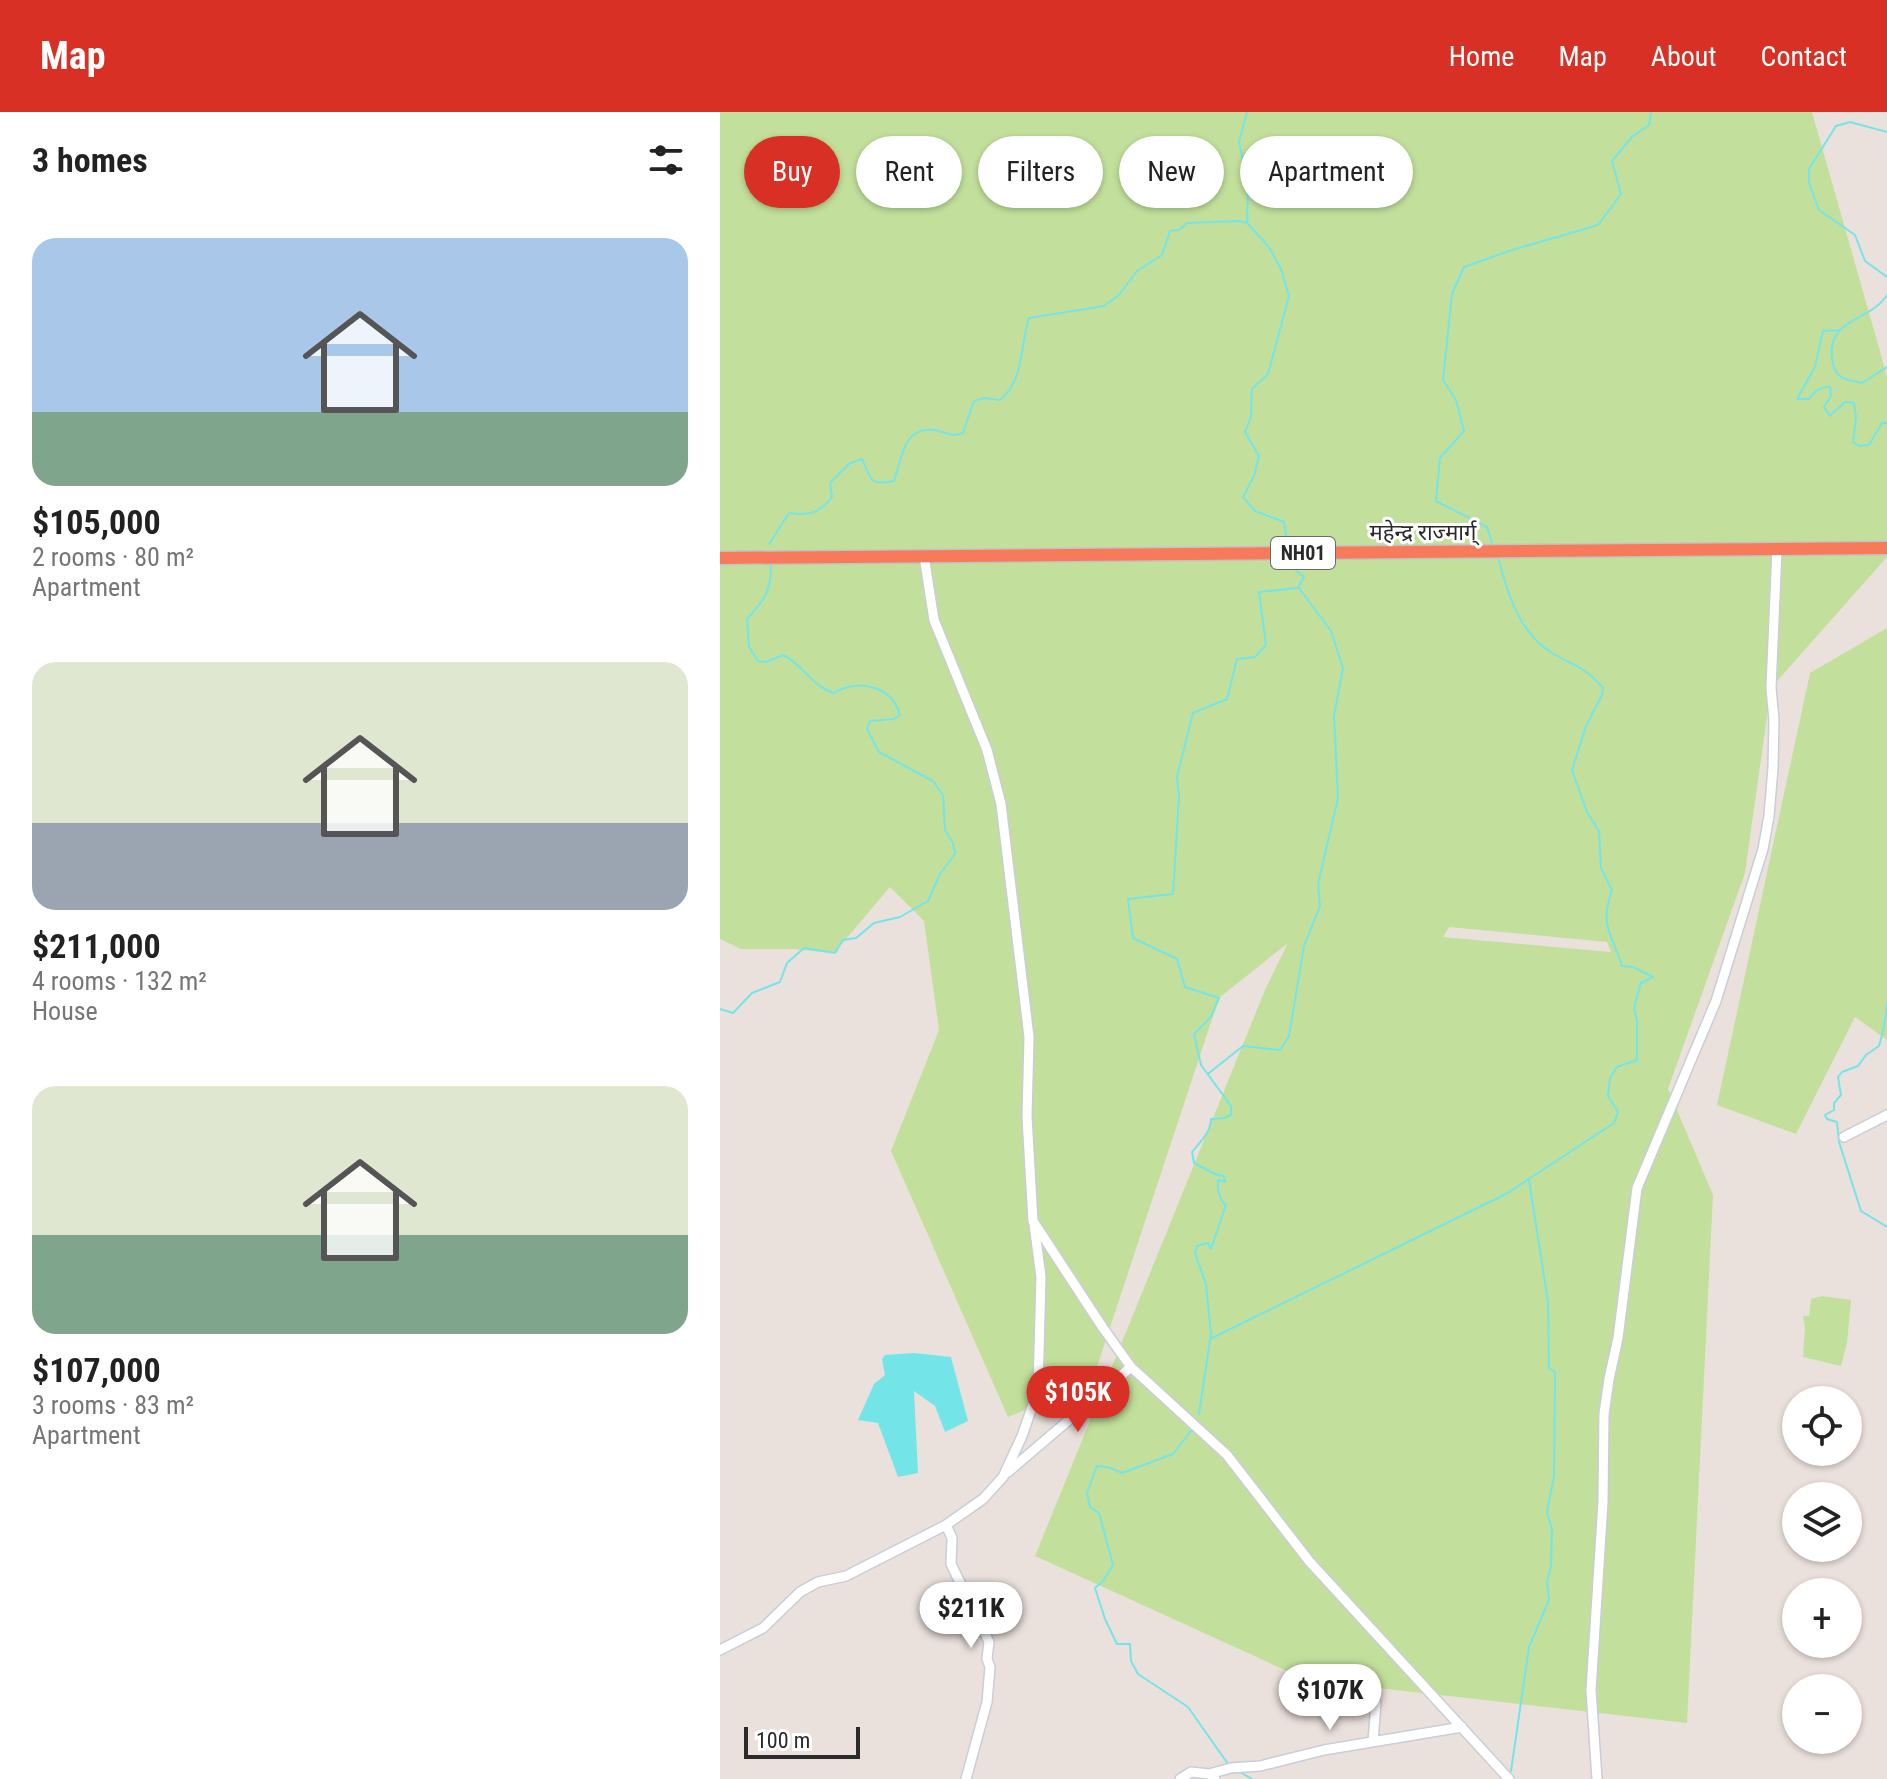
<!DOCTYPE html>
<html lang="en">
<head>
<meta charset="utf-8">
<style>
  :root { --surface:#fff; --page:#f2f2f2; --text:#222; --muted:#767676; --accent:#d93025 }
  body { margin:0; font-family:"Roboto Condensed","Noto Sans Devanagari",sans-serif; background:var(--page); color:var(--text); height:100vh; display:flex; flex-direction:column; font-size:30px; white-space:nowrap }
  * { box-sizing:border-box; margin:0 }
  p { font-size:26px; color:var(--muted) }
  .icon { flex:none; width:44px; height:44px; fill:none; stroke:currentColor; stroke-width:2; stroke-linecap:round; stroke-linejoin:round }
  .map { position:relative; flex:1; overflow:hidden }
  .sheet { display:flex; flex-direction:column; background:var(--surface); width:720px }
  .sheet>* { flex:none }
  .guide { position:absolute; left:24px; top:24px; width:760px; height:72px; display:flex; gap:16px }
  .controls { position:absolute; left:1062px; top:1274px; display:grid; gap:16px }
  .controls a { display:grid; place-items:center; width:80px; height:80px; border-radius:50%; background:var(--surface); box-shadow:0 2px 6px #0004; font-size:40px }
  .scale { position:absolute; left:24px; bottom:20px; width:116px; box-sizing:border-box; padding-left:8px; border:4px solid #2a2a2a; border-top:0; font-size:22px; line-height:28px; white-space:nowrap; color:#2a2a2a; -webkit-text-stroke:6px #fff; paint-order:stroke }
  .price { position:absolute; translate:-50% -68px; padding:0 18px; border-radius:28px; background:#fff; color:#222; font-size:26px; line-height:52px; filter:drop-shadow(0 2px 4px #0008) }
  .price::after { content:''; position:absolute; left:50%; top:48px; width:24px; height:18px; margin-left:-12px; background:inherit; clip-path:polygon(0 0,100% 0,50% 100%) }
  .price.on { background:var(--accent); color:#fff }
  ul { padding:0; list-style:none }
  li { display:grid; align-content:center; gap:16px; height:424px; padding:0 32px }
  li span { display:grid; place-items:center; height:248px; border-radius:24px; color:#555 }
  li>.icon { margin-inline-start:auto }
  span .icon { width:144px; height:144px; fill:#fffc; stroke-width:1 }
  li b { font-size:34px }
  h2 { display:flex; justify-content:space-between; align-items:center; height:96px; padding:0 32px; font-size:34px }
  .pill { padding:0 28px; border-radius:36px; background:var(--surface); box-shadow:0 2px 6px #0004; font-size:28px; line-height:72px }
  .pill.on { background:var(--accent); color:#fff }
  header { display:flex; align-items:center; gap:48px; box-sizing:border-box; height:112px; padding:0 40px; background:var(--accent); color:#fff }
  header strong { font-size:38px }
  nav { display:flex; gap:44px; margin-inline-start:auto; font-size:28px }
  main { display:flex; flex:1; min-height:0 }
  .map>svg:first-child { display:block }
  .green { fill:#c2e09b; fill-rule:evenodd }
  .water { fill:#73e5e9 }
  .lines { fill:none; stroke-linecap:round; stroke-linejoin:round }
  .stream { stroke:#73e5e9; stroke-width:2 }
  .minor-casing { stroke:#c7ced7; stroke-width:12 }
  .highway-casing { stroke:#c3c3c3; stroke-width:15 }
  .minor { stroke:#fff; stroke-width:9 }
  .highway { stroke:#f77a5b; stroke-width:12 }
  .labels { text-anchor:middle; stroke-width:6; stroke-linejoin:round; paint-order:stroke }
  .shield { fill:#fff; stroke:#6a6a6a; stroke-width:2 }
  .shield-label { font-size:20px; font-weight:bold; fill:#2a2a2a }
  .street-label { font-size:22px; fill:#2a2a2a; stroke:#fff }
</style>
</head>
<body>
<header>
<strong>Map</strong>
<nav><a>Home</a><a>Map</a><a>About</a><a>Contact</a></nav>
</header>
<main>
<section class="sheet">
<h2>3 homes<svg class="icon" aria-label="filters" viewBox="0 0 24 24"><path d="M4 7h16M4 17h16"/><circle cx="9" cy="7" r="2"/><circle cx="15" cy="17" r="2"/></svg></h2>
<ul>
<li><span style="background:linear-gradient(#a9c7e8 70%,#7fa58c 0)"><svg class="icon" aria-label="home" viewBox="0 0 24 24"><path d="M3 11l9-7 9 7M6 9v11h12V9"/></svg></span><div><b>$105,000</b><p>2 rooms · 80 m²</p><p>Apartment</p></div></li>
<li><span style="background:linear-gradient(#dfe7d0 65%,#9aa5b1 0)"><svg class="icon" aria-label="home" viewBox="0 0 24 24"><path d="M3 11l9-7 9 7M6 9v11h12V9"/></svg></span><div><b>$211,000</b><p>4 rooms · 132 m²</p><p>House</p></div></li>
<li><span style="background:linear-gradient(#dfe7d0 60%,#7fa58c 0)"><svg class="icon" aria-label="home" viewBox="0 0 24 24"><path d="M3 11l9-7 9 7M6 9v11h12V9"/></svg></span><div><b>$107,000</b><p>3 rooms · 83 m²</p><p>Apartment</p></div></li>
</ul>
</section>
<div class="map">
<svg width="1167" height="1667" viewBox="0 0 1167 1667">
  <rect width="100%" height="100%" fill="#ebe1dc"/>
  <path class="green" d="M0,0H1092L1167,264V445L1051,576L1025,761L948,977L993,1083L967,1611L587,1568L315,1444L545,878L568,831L499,886L372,1270L288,1305L171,1039L219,918L204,809L170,775L114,841L73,837H21L0,827ZM729,815L887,830L891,840L723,825Z
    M1167,516V928L1135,905L1076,1022L997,993L1090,561Z
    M1102,1184L1131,1188L1127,1231L1121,1254L1083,1245L1085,1216L1083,1204H1089L1091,1187Z"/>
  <path class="water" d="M194,1241L231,1245L248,1309L225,1320L215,1294L194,1279L198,1361L178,1365L158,1311L138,1308L154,1272L165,1263L162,1247L165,1243Z"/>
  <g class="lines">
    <path class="stream" d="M527,0L519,30L528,71L527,111L549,135L561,157L569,184L548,262L532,277L531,305L525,320L539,344L534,364L523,385L535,399L564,410L567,429
      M1167,20L1130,10L1116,14L1089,57V71L1099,98L1135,123L1145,149L1167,165
      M1167,183C1150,211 1103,205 1113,252C1117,268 1128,268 1142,271L1167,255
      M1120,218L1103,219L1095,255L1077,287H1089C1095,279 1100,274 1110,275L1111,284L1104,295L1110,304L1125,290L1134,291L1136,306L1133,330L1139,334L1149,333L1162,311H1167
      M772,431L767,415L716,389L720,346L744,319L736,288L723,268L732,182L744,155L789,139L878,113L901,82L892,49L912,25L929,13L931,0
      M49,432L69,401C89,404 100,401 112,385L110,371L130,351L142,347C151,364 147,375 174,369C182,347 183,310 219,319C228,322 234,325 243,321L254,289L264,286L280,288C304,269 300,234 309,206L384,194L399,183L417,159L442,143L450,119L459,118L467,111L519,109L527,111
      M1167,891C1166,906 1164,919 1159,934L1146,943L1138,954L1122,960L1118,965L1121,983L1114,991V998L1105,1003L1107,1007L1117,1010L1119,1030L1141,1099L1167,1115
      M0,897L13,901L32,881L60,870L67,851L84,836L115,841L123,828L136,826L154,811L180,805L208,789L220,762L235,742L233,731L225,718L223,683L213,669L159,640L147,617L150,609L174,607L180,603C172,574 138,566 114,581C91,574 84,553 63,543L46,550L38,549L29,535L27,507C45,487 51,480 51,452
      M489,961L523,934L560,938L569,924L584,834L600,794L598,772L618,686L614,604L623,556L611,519L579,476
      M492,1226L786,1082L894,1011L898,1000L888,984L890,966L897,955L917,948V909L914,896L921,871L933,865L913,855L902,854C892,820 879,816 892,778L881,756L879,719L867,700L852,658L866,614L882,583L883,576C864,554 854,554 832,541C799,521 787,480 778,445
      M479,1302L491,1222L486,1172L475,1141L477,1134L488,1131L491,1137L506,1093C499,1088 497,1076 498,1068L505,1070L504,1064L495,1062L474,1051L472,1040C480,1030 491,1020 491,1007L504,1006L511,1003V994L481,953L474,922L491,905L499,886L465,875L457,847L413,826L408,787L453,782L459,685L457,665L473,601L507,587L517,547L535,545L546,533L539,480L578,476L584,465L566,450
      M473,1316L453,1342L402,1361L388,1355L377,1354L367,1381L370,1395L379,1401L393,1453L383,1469L375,1476L385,1507L397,1532H410L411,1549L418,1562L468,1595L508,1652
      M791,1659L809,1535L829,1488L827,1470L831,1454L832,1417L827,1400L834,1364L835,1260L829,1256L828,1190L809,1068
      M520,1660L532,1667"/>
    <g class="minor-casing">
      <path id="minor" d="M204,444L214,508L267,638L281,692L309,925L307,1005L313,1109L383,1216L411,1255L507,1343L589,1449L789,1667
        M1124,1025L1167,1003
        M288,1360L411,1255
        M226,1413L232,1426L231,1452L269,1530L267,1547L270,1555L267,1590L246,1667
        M0,1538L43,1516L80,1480L98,1470L126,1464L226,1413L263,1387L283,1365L302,1324L318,1278L321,1165L314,1112
        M570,1593L656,1591L653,1629
        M489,1662L511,1656L540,1654L604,1638L742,1615
        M460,1667L471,1660L489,1662L495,1667
        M877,1667L871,1578L883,1390L884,1302L889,1267L898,1226L917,1076L996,889L1043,737L1049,704L1053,656L1054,608L1051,576L1057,437"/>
    </g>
    <g class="highway-casing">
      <path id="highway" d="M0,446L1167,436"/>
    </g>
    <use href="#minor" class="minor"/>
    <use href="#highway" class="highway"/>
  </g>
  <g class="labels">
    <rect class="shield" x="551" y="425" width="64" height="32" rx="6"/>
    <g class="shield-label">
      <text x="583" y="448">NH01</text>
    </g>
    <g class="street-label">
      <text x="703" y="428">महेन्द्र राज्मार्ग्</text>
    </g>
  </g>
</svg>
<div class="controls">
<a><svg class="icon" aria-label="locate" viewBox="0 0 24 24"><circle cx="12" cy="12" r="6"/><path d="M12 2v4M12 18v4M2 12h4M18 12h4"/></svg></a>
<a><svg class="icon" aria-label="layers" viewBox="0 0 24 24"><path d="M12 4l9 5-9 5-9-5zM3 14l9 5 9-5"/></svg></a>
<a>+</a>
<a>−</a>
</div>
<div class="scale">100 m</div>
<b class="price on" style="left:358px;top:1322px">$105K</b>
<b class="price" style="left:251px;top:1538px">$211K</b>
<b class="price" style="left:610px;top:1620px">$107K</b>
<div class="guide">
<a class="pill on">Buy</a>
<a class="pill">Rent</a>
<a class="pill">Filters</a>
<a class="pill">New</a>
<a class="pill">Apartment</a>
</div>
</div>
</main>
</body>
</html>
